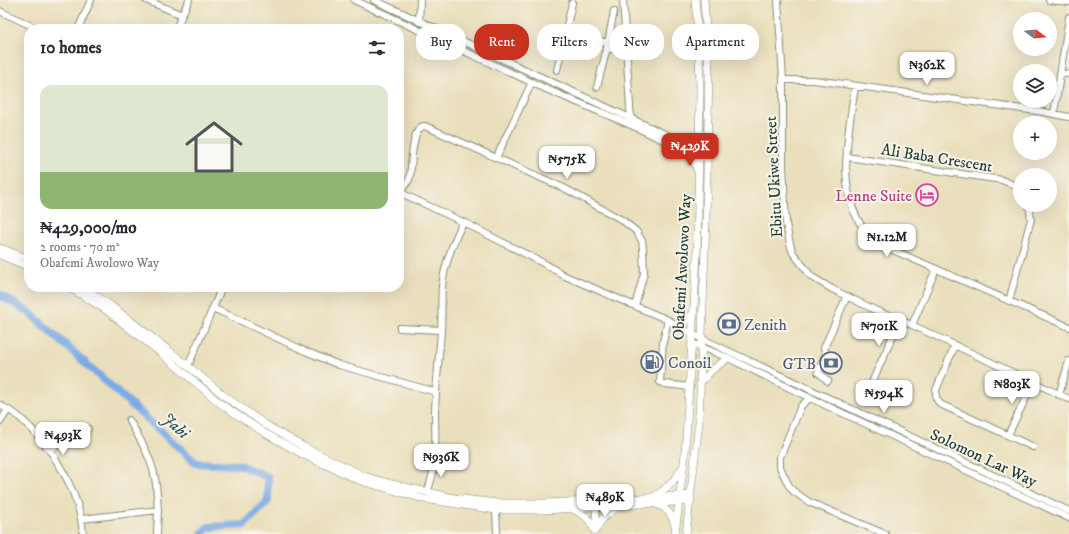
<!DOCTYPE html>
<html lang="en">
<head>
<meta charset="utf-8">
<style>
  :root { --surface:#fff; --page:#f2f2f3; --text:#2b2b33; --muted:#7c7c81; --accent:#c8321e }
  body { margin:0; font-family:"IM FELL DW Pica",serif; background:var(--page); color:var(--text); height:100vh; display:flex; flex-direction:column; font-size:15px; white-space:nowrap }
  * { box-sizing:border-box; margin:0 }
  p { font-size:13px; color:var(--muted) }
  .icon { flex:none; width:22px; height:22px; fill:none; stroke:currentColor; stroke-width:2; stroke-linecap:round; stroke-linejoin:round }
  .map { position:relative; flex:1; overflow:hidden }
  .panel { position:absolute; left:24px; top:24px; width:380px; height:268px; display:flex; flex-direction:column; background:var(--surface); border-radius:16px; box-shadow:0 4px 16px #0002 }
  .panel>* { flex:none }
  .top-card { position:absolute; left:416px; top:24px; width:380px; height:36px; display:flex; gap:8px }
  .needle { width:26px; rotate:106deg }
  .buttons { position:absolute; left:1013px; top:12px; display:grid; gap:8px }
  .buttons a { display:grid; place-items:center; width:44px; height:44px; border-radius:50%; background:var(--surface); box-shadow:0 4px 16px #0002; font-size:20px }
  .price { position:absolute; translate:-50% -34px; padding:0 9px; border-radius:8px; background:#fff; color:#222; font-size:13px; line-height:26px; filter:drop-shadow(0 1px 2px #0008) }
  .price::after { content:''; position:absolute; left:50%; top:24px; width:12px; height:9px; margin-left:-6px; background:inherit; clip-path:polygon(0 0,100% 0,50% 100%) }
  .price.current { background:var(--accent); color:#fff }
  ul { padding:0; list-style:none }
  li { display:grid; align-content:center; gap:8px; height:212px; padding:0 16px }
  li span { display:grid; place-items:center; height:124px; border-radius:12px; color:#555 }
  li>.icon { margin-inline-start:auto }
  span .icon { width:72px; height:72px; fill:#fffc; stroke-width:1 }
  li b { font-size:17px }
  h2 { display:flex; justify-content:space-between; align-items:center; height:48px; padding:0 16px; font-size:17px }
  .pill { padding:0 14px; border-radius:16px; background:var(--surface); box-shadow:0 4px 16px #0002; font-size:14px; line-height:36px }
  .pill.current { background:var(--accent); color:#fff }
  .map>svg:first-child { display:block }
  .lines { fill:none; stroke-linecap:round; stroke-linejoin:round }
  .river { stroke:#7baae5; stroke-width:8 }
  .minor-casing { stroke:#848e78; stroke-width:8 }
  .major-casing { stroke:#848e78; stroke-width:8 }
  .minor { stroke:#fff; stroke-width:6 }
  .major { stroke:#fff; stroke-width:7 }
  .labels { text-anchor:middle; stroke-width:4; stroke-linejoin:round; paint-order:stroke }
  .street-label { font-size:16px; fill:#1f3d34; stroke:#f7f3e8 }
  .hotel-label { font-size:16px; fill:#b23c85; stroke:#f7f3e8; text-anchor:end }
  .service-label { font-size:16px; fill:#4e5e75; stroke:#f7f3e8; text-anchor:start }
  .water-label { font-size:17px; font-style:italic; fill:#365860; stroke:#f7f3e8 }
</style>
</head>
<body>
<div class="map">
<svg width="1069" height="534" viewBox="0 0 1069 534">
  <rect width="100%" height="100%" fill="#f7f3e8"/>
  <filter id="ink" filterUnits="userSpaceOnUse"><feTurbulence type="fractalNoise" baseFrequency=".025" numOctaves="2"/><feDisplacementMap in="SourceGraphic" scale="8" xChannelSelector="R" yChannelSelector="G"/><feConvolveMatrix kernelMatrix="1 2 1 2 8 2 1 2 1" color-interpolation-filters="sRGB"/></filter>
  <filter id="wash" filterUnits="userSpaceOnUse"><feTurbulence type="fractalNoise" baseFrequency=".012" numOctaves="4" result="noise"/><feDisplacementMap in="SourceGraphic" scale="16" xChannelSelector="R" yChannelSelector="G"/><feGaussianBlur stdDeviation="0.9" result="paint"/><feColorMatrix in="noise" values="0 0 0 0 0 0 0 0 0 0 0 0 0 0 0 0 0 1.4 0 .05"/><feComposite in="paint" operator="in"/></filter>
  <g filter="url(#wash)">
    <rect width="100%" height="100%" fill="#eadfbc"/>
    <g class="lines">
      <path class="river" d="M0,295L29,312L196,463L240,465L268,477V501L244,525L208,527L202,534"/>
    </g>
  </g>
  <g filter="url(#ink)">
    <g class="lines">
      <g class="minor-casing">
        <path id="minor" d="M146,0L182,15L189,0
          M354,0L546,89L631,125L702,158
          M374,0L708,154
          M623,0L631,122
          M778,0L783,80V166L786,224L790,244L793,253L812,277L832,289L877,311L912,325L1069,399
          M1049,0L1069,2
          M0,11L38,29
          M419,22L420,0
          M78,29L91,0
          M176,29L182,15
          M566,33L608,43
          M607,48L627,52
          M557,70L572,3
          M1060,73L1069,74
          M783,80H813L829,82L1044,112L1069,117
          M855,86C849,132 833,195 868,234C873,240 881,244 888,248L1069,327
          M597,87L607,48L614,11
          M1054,114L1069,17
          M847,157L1002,180L1018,187L1020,189
          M496,158L532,82
          M399,192L463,222L547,265L565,276L668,320L692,334L1069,511
          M399,193L409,180L410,176C412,165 411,126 425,126L566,189L622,220L636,231L642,241L643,249L644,273L635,306
          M1009,301L1031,219L1029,205
          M213,308L305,351L339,365L436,392
          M668,320L663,342L660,382L665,384L690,387
          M912,325L936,269
          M400,328L441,330
          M692,343L728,358L810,398L1069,518
          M955,345L936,390V398L940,404L1033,447
          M188,366L222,287
          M873,380L900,320
          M828,381L818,372L826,353L824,348L847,296
          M1059,395L1069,361
          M810,398L801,406L780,457V467L788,484L793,491L809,502L885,534
          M0,405C6,409 13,412 18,416C51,444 80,491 83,534
          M0,422L8,410
          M1008,435L1033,383
          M49,450L88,429
          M427,492C438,467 435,438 435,411C436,384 439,358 441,331C442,316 441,301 442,286C445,262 453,243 463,222
          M496,510L497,534
          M82,519L158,510C157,499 157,488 155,478C151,457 140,439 129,420
          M595,530L596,504
          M157,534L158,510"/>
      </g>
      <g class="major-casing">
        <path id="major" d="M682,142L694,140L698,135L700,131
          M689,152L694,161L697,170
          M0,248L29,259
          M0,255L29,267
          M68,287L85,297L106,310L162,354L221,404L263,432L302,454L361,481L424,499L496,510H544L691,501
          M82,287L110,305L167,349L227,398L266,425L304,447L364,476L392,484L454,498L497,503H544L596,501L691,495
          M676,324L685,322L693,313
          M700,383L712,370L728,358
          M653,497C666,490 675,481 682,468
          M656,504C667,508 672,514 675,526
          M572,509C586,515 589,518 595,531
          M595,531C600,519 608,513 619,506
          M675,534L685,454L697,256L700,93L699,43L695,0
          M686,534L699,422L706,218L709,72L704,0"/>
      </g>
      <use href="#minor" class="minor"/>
      <use href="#major" class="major"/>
    </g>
  </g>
  <defs>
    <g id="hotel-ring" transform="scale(1.15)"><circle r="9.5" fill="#f7f3e8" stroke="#d1479c" stroke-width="1.5"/><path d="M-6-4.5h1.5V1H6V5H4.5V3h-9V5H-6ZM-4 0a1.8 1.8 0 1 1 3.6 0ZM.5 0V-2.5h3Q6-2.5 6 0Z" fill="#d1479c"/></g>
    <g id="bank-ring" transform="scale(1.15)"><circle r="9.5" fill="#f7f3e8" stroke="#5c6f8a" stroke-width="1.5"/><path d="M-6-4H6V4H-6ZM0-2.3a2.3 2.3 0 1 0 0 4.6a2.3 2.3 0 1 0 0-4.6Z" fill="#5c6f8a"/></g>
    <g id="fuel-ring" transform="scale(1.15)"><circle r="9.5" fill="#f7f3e8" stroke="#5c6f8a" stroke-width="1.5"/><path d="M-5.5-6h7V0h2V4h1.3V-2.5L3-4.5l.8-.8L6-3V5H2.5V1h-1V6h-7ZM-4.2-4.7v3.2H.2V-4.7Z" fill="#5c6f8a"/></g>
  </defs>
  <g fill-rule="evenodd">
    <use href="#hotel-ring" x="927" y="195"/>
    <use href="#bank-ring" x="729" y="324"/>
    <use href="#fuel-ring" x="652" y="362"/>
    <use href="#bank-ring" x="831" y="363"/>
  </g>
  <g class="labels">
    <g class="street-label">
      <text transform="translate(937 157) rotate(9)" y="6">Ali Baba Crescent</text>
      <text transform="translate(773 177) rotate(-93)" y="6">Ebitu Ukiwe Street</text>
      <text transform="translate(681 267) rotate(-87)" y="6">Obafemi Awolowo Way</text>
      <text transform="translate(984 457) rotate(25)" y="6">Solomon Lar Way</text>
    </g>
    <g class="hotel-label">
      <text x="912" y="201">Lenne Suite</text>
    </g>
    <g class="service-label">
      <text x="744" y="330">Zenith</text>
      <text x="668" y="368">Conoil</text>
      <text x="816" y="369" text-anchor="end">GTB</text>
    </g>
    <g class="water-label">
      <text transform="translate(176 425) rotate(42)" y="6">Jabi</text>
    </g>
  </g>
</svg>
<div class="buttons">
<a><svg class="needle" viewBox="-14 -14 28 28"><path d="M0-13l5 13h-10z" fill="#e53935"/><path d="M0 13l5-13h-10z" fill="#7c7c81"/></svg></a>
<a><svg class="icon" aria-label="layers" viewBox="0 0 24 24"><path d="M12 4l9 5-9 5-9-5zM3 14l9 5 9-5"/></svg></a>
<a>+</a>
<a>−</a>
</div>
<b class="price" style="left:927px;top:86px">₦362K</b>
<b class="price current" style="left:690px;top:167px">₦429K</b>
<b class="price" style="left:567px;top:180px">₦575K</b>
<b class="price" style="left:887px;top:258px">₦1.12M</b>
<b class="price" style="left:879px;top:347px">₦701K</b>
<b class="price" style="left:1012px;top:405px">₦803K</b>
<b class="price" style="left:884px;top:414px">₦594K</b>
<b class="price" style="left:63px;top:456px">₦493K</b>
<b class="price" style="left:441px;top:478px">₦936K</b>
<b class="price" style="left:605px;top:518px">₦489K</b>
<div class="top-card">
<a class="pill">Buy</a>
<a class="pill current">Rent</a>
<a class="pill">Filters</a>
<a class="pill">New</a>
<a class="pill">Apartment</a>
</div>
<section class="panel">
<h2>10 homes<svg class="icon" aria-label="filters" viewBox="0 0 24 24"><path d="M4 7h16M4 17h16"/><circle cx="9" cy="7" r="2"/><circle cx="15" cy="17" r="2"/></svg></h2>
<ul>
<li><span style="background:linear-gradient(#dfe7d0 70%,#8fb573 0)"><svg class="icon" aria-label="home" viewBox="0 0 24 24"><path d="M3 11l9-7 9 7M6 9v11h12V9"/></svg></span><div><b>₦429,000/mo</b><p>2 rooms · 70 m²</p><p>Obafemi Awolowo Way</p></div></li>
</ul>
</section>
</div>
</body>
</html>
